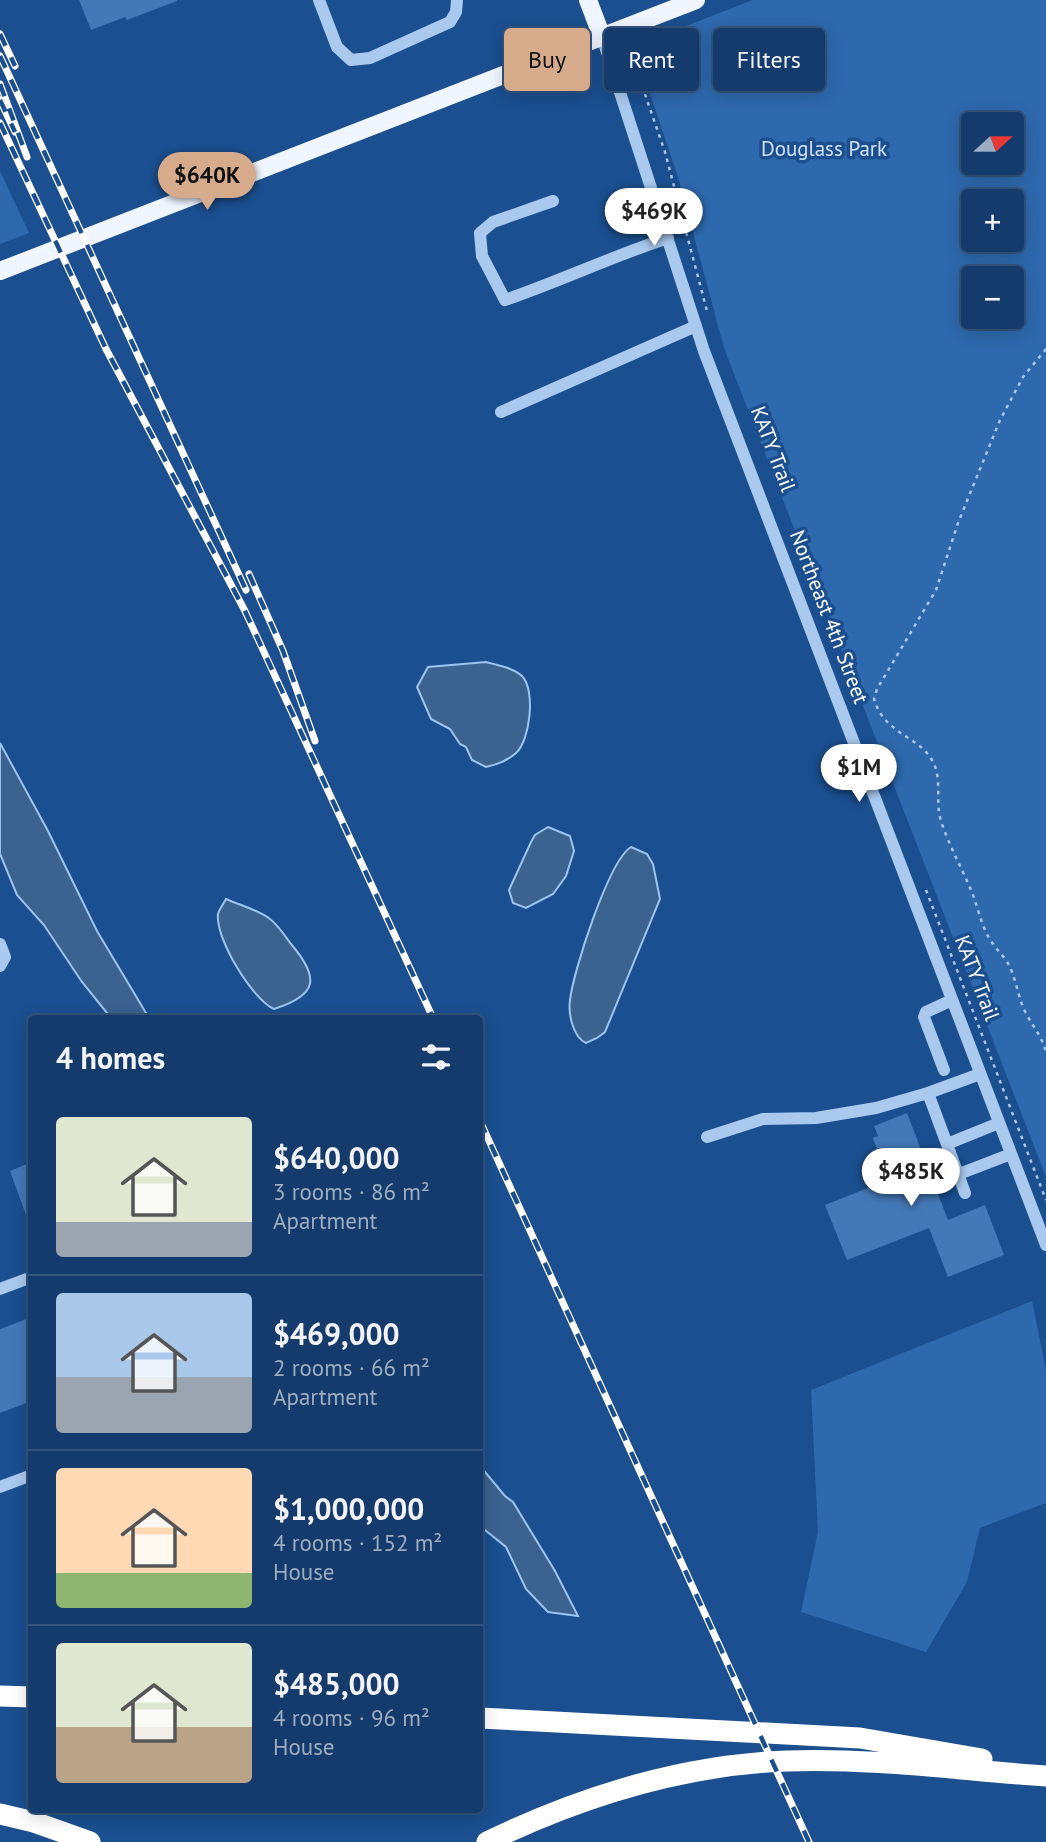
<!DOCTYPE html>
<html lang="en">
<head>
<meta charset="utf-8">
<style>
  :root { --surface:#143b6b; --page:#1d4271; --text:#f1f3f6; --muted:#9dadc1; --line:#33557e; --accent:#d6ab8b }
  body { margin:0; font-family:"PT Sans",sans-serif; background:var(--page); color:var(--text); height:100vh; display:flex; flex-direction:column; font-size:26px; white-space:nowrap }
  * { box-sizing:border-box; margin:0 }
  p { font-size:23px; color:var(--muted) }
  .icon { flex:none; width:38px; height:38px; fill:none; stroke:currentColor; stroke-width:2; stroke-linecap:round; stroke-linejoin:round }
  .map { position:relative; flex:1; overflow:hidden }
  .details { position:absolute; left:28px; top:1015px; width:455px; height:798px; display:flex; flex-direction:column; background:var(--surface); border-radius:7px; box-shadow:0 4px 18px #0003,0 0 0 2px var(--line) }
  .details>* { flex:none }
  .guide { position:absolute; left:504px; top:28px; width:436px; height:63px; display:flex; gap:14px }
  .needle { width:46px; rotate:69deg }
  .controls { position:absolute; left:961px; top:112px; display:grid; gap:14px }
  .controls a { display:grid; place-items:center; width:63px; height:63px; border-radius:7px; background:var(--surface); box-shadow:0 4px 18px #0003,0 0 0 2px var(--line); font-size:35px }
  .price { position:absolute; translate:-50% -60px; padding:0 16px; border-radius:24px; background:#fff; color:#222; font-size:23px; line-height:46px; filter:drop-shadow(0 2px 4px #0008) }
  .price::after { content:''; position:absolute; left:50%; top:42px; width:21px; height:16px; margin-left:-10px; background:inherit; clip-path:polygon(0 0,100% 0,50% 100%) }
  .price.on { background:var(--accent); color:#111 }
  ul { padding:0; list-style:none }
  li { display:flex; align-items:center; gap:21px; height:175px; padding:0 28px }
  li+li { border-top:2px solid var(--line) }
  li span { display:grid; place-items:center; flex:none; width:196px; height:140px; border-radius:7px; color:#555 }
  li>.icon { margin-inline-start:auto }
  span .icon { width:84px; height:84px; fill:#fffc; stroke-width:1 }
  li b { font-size:30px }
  h2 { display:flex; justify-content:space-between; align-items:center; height:84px; padding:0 28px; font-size:30px }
  .chip { padding:0 24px; border-radius:7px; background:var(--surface); box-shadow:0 4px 18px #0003,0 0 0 2px var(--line); font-size:24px; line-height:63px }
  .chip.on { background:var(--accent); color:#111 }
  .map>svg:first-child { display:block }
  .green { fill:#2e69ad; fill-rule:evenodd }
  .water { fill:#3c6290; stroke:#9cc4f0; stroke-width:2 }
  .building { fill:#4478b7 }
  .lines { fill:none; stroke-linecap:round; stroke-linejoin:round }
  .path { stroke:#a9c9ee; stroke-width:2.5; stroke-dasharray:3.5 5; stroke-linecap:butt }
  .minor { stroke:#a9c9ee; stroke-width:12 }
  .major { stroke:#f0f6ff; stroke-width:18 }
  .highway { stroke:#fff; stroke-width:21 }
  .rail-casing { stroke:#fff; stroke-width:7 }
  .rail { stroke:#1b4f8f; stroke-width:4.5; stroke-dasharray:13; stroke-linecap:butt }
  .labels { text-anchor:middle; stroke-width:7; stroke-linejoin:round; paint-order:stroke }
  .park-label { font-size:21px; fill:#cfe3fa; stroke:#1b4f8f }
  .street-label { font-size:21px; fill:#fff; stroke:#1b4f8f }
</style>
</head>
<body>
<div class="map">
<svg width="1046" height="1842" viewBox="0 0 1046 1842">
  <rect width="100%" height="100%" fill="#1b4f8f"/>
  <path class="green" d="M753,0H1046V1177L724,348L678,177L634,46ZM973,124H1012V163H973ZM973,201H1012V240H973ZM1012,278V317H973V278Z
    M0,171L29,233L0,244Z
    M1032,1301L1046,1370V1503L980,1528L967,1582L926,1652L801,1612L818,1532L811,1390Z"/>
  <path class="water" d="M486,662C498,665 513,668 522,676C536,690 530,741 516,753C508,760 496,765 486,767L472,760L466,747L460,744L450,729L431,719L417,687L428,667Z
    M0,743L48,831L97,931L149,1018H111L82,982L44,925L17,895L0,854Z
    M548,827L570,836L574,851L566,876L553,894L526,908L513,903L509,890L531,842L535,835Z
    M631,847L647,854L653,864L660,899L605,1032L597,1038L586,1043C573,1037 568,1014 570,1000C573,972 609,860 631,847Z
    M226,899C239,905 259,910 270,919C278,925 285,936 291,944C320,978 318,995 274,1009C252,999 215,938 218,914C219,910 224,903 226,899Z
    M480,1466L505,1496L513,1502L555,1571L578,1616L548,1612L526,1589L506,1547L480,1526Z"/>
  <path class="building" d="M79,0H177V1L127,20L125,17L91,30Z
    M907,1113L948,1220L985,1205L1004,1255L948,1277L929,1228L847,1260L825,1205L893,1178L884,1153L879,1155L873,1138L878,1136L874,1126Z
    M32,1162V1226H30L10,1171Z
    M32,1317V1401L0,1413V1329Z"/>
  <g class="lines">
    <path class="path" d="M631,54L665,152L707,311
      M1046,349L1023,377L1000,420L958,523L936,590L877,689L874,699C885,736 922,736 934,764C942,782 935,802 941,821C949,846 963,870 973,895C977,906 980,918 985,930C990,942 998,950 1006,960C1017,977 1017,998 1027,1015C1034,1028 1042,1037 1046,1052
      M926,890L1046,1200"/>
    <path class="minor" d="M319,0L337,47L351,60L370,58L450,22L456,12L457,0
      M602,37L704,351L1046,1245
      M553,201L493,222L480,233L482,256L505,300C560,281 613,256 668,238
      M501,412L696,326
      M0,944L5,957L0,966
      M944,1070L924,1017L926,1012L952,1000
      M707,1137L763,1119L816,1118L876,1108L928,1093
      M947,1144L999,1123
      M959,1174L1011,1154
      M965,1193L928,1093L980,1074
      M0,1289L32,1277
      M0,1487L32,1475"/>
    <path class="major" d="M588,0L602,37
      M0,271L696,0"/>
    <path class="highway" d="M0,1696L32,1697
      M480,1718L860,1738L982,1759
      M0,1814L34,1822L90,1842
      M487,1842C582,1796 681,1765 787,1761C873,1758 960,1770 1046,1776"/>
    <g class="rail-casing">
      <path id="rail" d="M0,34L15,66
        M0,56L246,590
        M0,84L27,157
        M0,100L15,132
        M0,123L106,349L245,611L433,1018
        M249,574L283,651L315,741
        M480,1121L809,1842"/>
    </g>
    <use href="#rail" class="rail"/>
  </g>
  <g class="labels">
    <g class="park-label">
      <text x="824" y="156">Douglass Park</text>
    </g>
    <g class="street-label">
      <text transform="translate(773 449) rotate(69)" y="7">KATY Trail</text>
      <text transform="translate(829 617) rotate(69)" y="7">Northeast 4th Street</text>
      <text transform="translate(977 978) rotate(69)" y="7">KATY Trail</text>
    </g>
  </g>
</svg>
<div class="controls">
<a><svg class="needle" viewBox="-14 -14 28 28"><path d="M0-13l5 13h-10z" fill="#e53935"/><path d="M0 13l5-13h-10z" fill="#9dadc1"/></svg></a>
<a>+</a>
<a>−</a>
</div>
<b class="price on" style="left:207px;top:212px">$640K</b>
<b class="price" style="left:654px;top:248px">$469K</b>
<b class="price" style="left:859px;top:804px">$1M</b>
<b class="price" style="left:911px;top:1208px">$485K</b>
<div class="guide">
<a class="chip on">Buy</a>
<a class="chip">Rent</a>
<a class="chip">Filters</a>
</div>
<section class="details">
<h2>4 homes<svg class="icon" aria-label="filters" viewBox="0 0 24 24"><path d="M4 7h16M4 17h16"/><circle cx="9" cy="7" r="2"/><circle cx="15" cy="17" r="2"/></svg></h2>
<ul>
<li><span style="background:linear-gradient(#dfe7d0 75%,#9aa5b1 0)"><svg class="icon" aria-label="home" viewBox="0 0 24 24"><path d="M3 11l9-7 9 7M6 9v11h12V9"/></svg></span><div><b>$640,000</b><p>3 rooms · 86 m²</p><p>Apartment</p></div></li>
<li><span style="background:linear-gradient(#a9c7e8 60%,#9aa5b1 0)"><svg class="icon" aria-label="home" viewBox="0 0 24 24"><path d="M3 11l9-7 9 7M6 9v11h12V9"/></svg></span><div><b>$469,000</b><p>2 rooms · 66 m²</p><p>Apartment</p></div></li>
<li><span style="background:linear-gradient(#ffd9b3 75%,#8fb573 0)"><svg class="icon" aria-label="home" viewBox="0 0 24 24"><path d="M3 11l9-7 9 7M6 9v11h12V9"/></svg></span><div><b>$1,000,000</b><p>4 rooms · 152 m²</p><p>House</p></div></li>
<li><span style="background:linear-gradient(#dfe7d0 60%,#b9a48a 0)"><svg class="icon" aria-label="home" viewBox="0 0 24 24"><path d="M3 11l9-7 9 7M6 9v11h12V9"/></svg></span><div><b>$485,000</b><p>4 rooms · 96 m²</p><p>House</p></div></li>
</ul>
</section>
</div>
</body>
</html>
